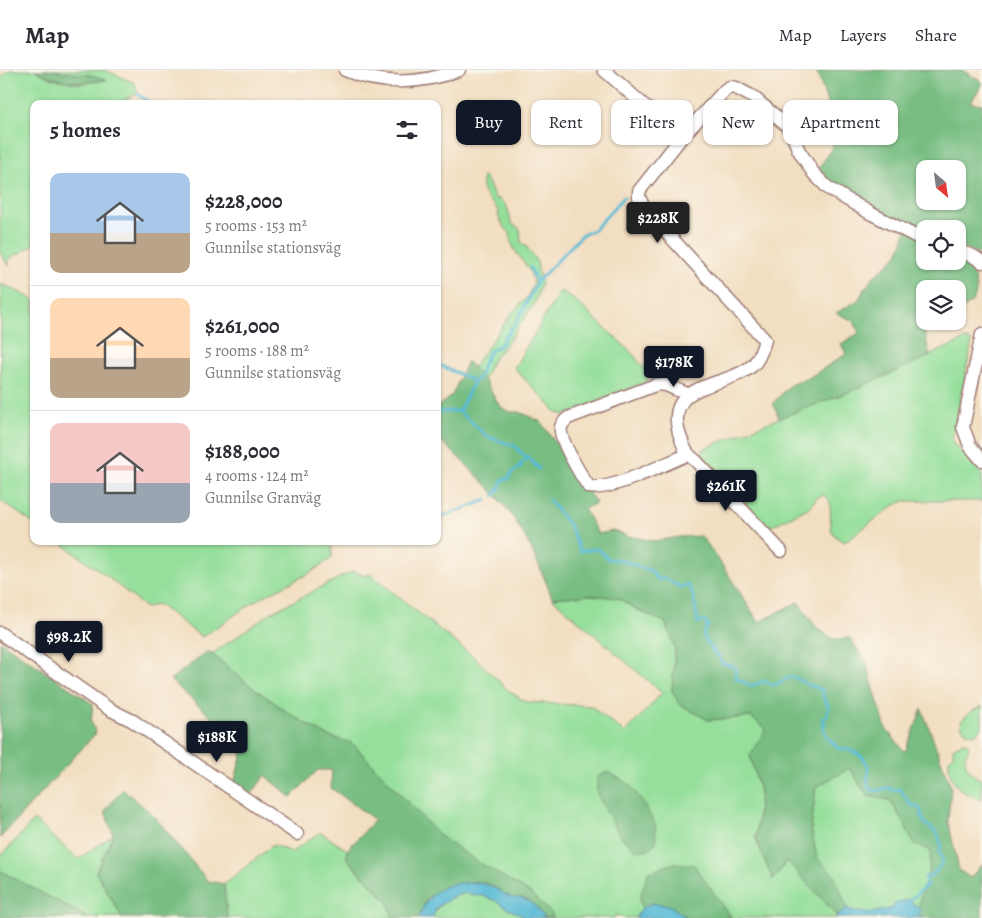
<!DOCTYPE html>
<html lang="en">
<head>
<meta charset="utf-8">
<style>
  :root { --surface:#fff; --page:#f7f7f7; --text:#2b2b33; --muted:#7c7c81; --line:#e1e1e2; --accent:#111827 }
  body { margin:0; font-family:Alegreya,serif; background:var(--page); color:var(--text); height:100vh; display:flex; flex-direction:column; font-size:19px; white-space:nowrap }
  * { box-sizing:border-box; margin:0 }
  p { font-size:16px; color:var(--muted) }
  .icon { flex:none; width:28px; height:28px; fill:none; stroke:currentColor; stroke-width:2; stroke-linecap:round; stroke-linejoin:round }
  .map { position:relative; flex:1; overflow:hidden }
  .side { position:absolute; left:30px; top:30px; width:411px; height:445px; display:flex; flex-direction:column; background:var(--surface); border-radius:10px; box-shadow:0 1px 4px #0004 }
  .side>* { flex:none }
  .banner { position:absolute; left:456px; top:30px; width:450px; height:45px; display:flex; gap:10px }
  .needle { width:32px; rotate:151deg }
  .buttons { position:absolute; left:916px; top:90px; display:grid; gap:10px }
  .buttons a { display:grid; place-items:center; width:50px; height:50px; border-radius:10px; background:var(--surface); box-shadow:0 1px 4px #0004; font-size:25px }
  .price { position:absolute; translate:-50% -42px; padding:0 11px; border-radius:5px; background:var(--accent); color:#fff; font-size:16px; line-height:32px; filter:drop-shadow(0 1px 2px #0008) }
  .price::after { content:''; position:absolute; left:50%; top:30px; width:15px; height:11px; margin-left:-8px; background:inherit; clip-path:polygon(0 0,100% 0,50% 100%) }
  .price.current { background:#222; color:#fff }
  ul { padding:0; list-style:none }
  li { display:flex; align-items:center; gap:15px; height:125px; padding:0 20px }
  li+li { border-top:1px solid var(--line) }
  li span { display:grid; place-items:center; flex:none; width:140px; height:100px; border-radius:10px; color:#555 }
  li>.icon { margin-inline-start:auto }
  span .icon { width:60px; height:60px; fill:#fffc; stroke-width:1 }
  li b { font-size:21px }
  h2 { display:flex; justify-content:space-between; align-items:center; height:60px; padding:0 20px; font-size:21px }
  .pill { padding:0 18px; border-radius:10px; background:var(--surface); box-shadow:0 1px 4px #0004; font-size:18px; line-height:45px }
  .pill.current { background:var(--accent); color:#fff }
  header { display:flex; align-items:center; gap:30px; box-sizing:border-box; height:70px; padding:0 25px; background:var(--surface); border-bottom:1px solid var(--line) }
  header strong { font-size:24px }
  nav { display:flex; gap:28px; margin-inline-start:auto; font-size:18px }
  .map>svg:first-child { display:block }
  .green { fill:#95df9b; stroke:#707f63 }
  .forest { fill:#78be83; stroke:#616e57; fill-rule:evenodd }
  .water { fill:#56bad5; stroke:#506c80 }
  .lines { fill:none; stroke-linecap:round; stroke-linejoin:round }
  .stream { stroke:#56bad5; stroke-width:3 }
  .street-casing { stroke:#9e7e76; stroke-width:15 }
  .street { stroke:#fff; stroke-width:12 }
</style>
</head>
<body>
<header>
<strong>Map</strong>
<nav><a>Map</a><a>Layers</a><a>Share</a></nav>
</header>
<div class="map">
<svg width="982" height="848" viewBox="0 0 982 848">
  <rect width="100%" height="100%" fill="#fbf7ec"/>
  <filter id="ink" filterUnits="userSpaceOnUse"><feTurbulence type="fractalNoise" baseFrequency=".02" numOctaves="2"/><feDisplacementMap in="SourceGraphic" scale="10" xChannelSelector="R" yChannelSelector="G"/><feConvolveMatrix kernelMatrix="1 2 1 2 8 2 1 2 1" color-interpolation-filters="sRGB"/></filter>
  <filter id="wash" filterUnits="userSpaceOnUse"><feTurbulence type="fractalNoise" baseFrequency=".0096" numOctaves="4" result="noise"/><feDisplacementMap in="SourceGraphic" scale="20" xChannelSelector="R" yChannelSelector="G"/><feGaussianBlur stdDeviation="1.12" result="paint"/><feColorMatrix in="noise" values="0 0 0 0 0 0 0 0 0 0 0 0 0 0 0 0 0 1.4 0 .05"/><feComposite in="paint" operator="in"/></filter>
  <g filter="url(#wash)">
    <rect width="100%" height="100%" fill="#f2dec1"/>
    <path class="green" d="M10,0H35L50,8L80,14L105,10L58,2L56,0H105L135,13L138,24L127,28L123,34H34V175L9,189V196L0,183V12L3,4Z
      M483,106C490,112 490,120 495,128C508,131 509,142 511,153L520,159L521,172L526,176L537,192L541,216L534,234L509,271L492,291L479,319L438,348V335L444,336L464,318L474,296L511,244L527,227L534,213C532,208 530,201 527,197C519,184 511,181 510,163L504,157L498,145L499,142C490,127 478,126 483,106Z
      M1,214L13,219L34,230V454L0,430Z
      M560,221L570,226L630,281L650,305L645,312L565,345L557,343L514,298Z
      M966,269L972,272L952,369L953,373L982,403V431H904L895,435L844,472L836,467L831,460L830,431L824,425L818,427L808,438L770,457L704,391L701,385L703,379L779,348L849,322Z
      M58,471H325L332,477V488L308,504L260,528L202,567L158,534L146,538L104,504Z
      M353,501L364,506L370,504L475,588L509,621L526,632L591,636L625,663L662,623L552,528L590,525L618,528L637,540L665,552L675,578L672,621L708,650L751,647L767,660L750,685L760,722L756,769L773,810L787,791L837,845L835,848H731L730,844L640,827L642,838L635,848H623L615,845L614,848H553L552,844L439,765L352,673L328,666L290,644L248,614L212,584L272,542Z
      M982,636V658L975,664L967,663L962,657L961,651L969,643Z
      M963,672L967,673L969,676C968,681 966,684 965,688C965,698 974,707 982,710V729C960,724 948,712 949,689L953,685V678Z
      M850,698L867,726L890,730L905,755L914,774L931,780L929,801L920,832V839L910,829L893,838L875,842C872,842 870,843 867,843C860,844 853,841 847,838L834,805L817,788L811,759L816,717Z
      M34,750L78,789L113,765L96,802L122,847L88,848L3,802H0V787Z
      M320,762L347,780V789L388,832L393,848H227L224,814L273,775L292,782Z
      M465,823L483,826L496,831L508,839L518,843L525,848H432C436,834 451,827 465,823Z"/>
    <path class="forest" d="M35,0H56L58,2L91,5L107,10C77,14 63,14 35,0Z
      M816,0H962L982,12V15L970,33L982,34V185L958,175V159H925V191L963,193L971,198C978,220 981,230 958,241V219H925V251H934L923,256L930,286L849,322L779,348L773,333L790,315L810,307L846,284L841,274L859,263L854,251L836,243L858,230L872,208L897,186L903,172L907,156L832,117L819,98C823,91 831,82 833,74C837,57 822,17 816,0ZM925,99H958V131H925Z
      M467,291L485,311L497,332L504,339L510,342H520L541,352L596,433L584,439L598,464L613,461L627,466L654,471L679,467L701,466C723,493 739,523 759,552L798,532L816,557L833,569L850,568L866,592L886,659L905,682L922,639L951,717L948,751L959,800L970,808L982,795V848H925L919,845V832L929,801L931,780L914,774L905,755L890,730L867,726L850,698L816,717L811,759L817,788L834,805L847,838L837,845L787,791L773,810L756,769L760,722L750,685L766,659L751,647L708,650L679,634L672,621L675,578L665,552L637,540L618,528L590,525L552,528C543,504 529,470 514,449C493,418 464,393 438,368V337L453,324Z
      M0,571L93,634L91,651L96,663L0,768Z
      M208,581L248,614L290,644L328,666L352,673L439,765L473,789L530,823L552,844L553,848H545C539,841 531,830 521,828C518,828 513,829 510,827C504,825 497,818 490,815C469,805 446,819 427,828L419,848H393L388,832L347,789V780L375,750L331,718L332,700H318L291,727L265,705L251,725L233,716L242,685L219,654L170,610Z
      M608,702L629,714L640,728L655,754L656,772L649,779L638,781L620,766L597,724V707Z
      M123,719L154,746L208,811L224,814L227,848H121L122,847L96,802L113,765L105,741Z
      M674,793L694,795L731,848H688L682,844L652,833L642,838L640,827L648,803Z
      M0,802H3L88,848H0Z"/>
    <path class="water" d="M475,812C489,814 497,819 508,826C512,829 519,827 524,829C532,832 540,841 545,848H525L518,843L508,839L496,831L483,826L465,823L452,827L437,837L432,848H419C424,829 439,815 459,813C465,813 469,813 475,812Z
      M910,829L912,833L920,839L919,845L925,848H835L847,838C863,846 877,842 893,838L894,834Z
      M652,833L669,835L688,848H635L642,838Z"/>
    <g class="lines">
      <path class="stream" d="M138,24L150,34
        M530,198L537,212
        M438,294C449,301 463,304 474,312
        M459,341L474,312L480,306L482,297L489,282L501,274L506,265L509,264L510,259L516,253L537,212L582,165L594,160L624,127
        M438,342L459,341L488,367L515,376L523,385L528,387L539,399
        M494,426L500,417L502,410L509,408L511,403L521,397L520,395L528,387
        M549,430L570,456L580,481L598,479L608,489L621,490L651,501L658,510L664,508L680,517L688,515C694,522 696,542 698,553L704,551L708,555L703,565C706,573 712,576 715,584L719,586L722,593L736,598L735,608L752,616L763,611L774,615L788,608L794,607L808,615L816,617L823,621V626L829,638L827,643V646L822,649L825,654L823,658L827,667L839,679C850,678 865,685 868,697C869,702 867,711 868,717L874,721L888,718L894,720L900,719L911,735C928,739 917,745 925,753C929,757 934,760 938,764L941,777L939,782L943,791C937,799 936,806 925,807L927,815L909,831
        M438,448L487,430
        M370,472L373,471"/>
    </g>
  </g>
  <g filter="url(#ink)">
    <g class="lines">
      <g class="street-casing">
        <path id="street" d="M345,0C382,16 422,14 459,0
          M604,0L681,68
          M958,181L973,186L982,192
          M982,264L963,357L970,376L982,390
          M687,385C666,393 609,422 589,417C582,407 558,368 561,357C562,353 565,351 568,348L658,314L666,315L687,324
          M781,481L696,391C684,382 684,377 679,363C664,310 728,319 754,294C760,288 762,279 765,270L644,138L639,127V121L681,68L725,20L730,17L736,18L753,27L786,55L792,63L798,79L814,104L828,118L870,143L925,171
          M0,563L109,639L133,651L297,764"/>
      </g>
      <use href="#street" class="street"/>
    </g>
  </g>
</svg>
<div class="buttons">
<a><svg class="needle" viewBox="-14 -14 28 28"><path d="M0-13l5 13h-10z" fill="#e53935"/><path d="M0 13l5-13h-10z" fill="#7c7c81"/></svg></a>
<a><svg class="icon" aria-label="locate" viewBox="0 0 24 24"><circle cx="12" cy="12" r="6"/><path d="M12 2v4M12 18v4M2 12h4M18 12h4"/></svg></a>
<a><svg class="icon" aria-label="layers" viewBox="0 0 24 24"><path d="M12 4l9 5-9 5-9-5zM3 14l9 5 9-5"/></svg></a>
</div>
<b class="price current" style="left:658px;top:174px">$228K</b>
<b class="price" style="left:674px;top:318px">$178K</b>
<b class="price" style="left:726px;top:442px">$261K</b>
<b class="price" style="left:69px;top:593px">$98.2K</b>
<b class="price" style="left:217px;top:693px">$188K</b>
<div class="banner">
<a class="pill current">Buy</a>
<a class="pill">Rent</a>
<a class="pill">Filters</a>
<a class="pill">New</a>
<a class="pill">Apartment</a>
</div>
<section class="side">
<h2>5 homes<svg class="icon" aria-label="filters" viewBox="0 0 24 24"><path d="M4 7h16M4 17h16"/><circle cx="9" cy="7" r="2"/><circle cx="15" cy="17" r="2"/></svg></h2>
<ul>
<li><span style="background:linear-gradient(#a9c7e8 60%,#b9a48a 0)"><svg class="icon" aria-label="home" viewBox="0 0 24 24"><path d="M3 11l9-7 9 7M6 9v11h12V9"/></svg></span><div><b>$228,000</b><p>5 rooms · 153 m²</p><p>Gunnilse stationsväg</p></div></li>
<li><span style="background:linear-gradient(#ffd9b3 60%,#b9a48a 0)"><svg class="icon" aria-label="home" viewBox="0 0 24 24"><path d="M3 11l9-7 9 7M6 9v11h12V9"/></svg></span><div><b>$261,000</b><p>5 rooms · 188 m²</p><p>Gunnilse stationsväg</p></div></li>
<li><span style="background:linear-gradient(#f6c9c9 60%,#9aa5b1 0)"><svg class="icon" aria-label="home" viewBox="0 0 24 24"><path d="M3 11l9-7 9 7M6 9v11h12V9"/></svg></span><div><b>$188,000</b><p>4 rooms · 124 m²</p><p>Gunnilse Granväg</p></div></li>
</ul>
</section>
</div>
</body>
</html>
